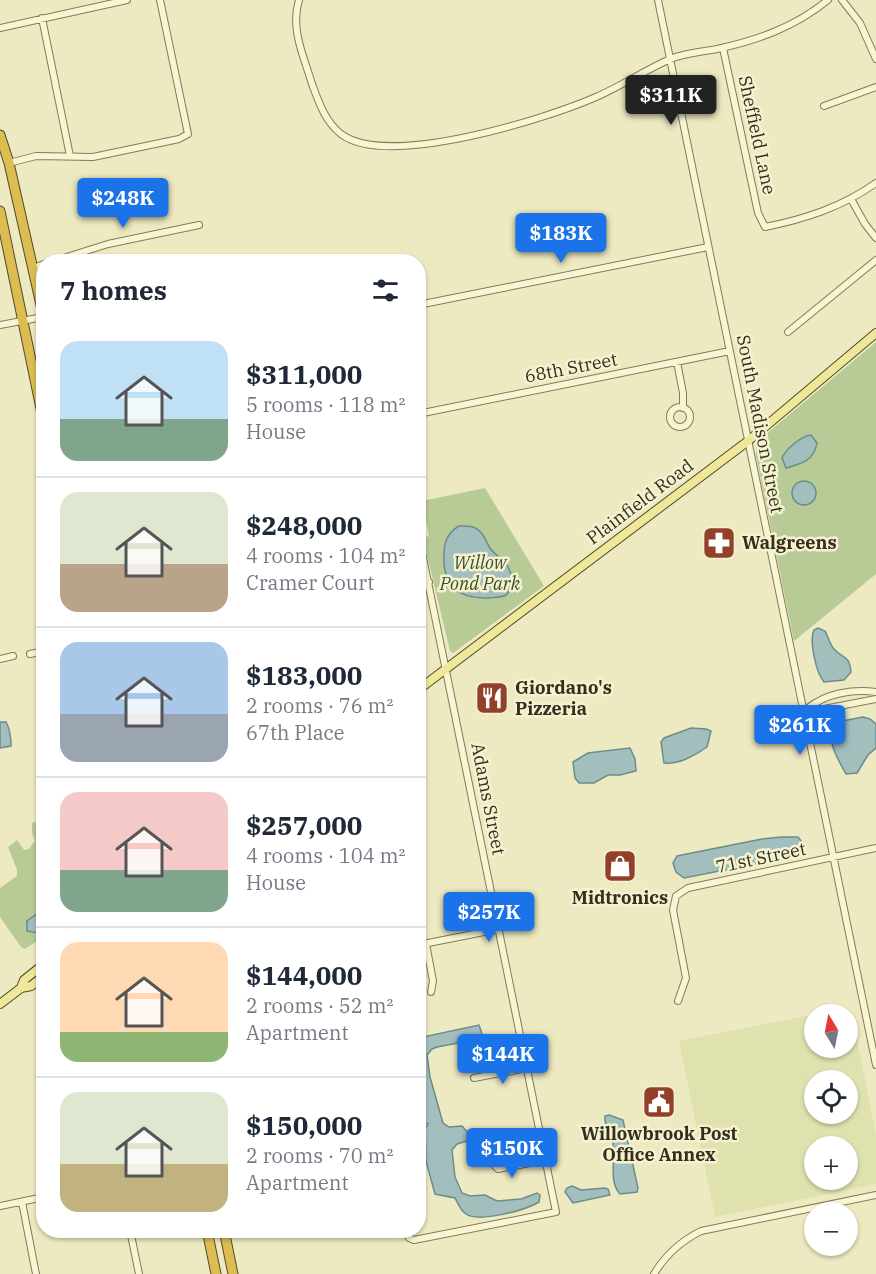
<!DOCTYPE html>
<html lang="en">
<head>
<meta charset="utf-8">
<style>
  :root { --surface:#fff; --page:#f2f2f3; --text:#1f2937; --muted:#747a83; --line:#e0e1e3; --accent:#1a73e8 }
  body { margin:0; font-family:"IBM Plex Serif",serif; background:var(--page); color:var(--text); height:100vh; display:flex; flex-direction:column; font-size:22px; white-space:nowrap }
  * { box-sizing:border-box; margin:0 }
  p { font-size:20px; color:var(--muted) }
  .icon { flex:none; width:33px; height:33px; fill:none; stroke:currentColor; stroke-width:2; stroke-linecap:round; stroke-linejoin:round }
  .map { position:relative; flex:1; overflow:hidden }
  .details { position:absolute; left:36px; top:254px; width:390px; height:984px; display:flex; flex-direction:column; background:var(--surface); border-radius:24px; box-shadow:0 2px 4px #0004 }
  .details>* { flex:none }
  .needle { width:39px; rotate:350deg }
  .fabs { position:absolute; left:804px; top:1004px; display:grid; gap:12px }
  .fabs a { display:grid; place-items:center; width:54px; height:54px; border-radius:50%; background:var(--surface); box-shadow:0 2px 4px #0004; font-size:30px }
  .price { position:absolute; translate:-50% -51px; padding:0 14px; border-radius:6px; background:var(--accent); color:#fff; font-size:20px; line-height:39px; filter:drop-shadow(0 2px 3px #0008) }
  .price::after { content:''; position:absolute; left:50%; top:36px; width:18px; height:14px; margin-left:-9px; background:inherit; clip-path:polygon(0 0,100% 0,50% 100%) }
  .price.current { background:#222; color:#fff }
  ul { padding:0; list-style:none }
  li { display:flex; align-items:center; gap:18px; height:150px; padding:0 24px }
  li+li { border-top:2px solid var(--line) }
  li span { display:grid; place-items:center; flex:none; width:168px; height:120px; border-radius:18px; color:#555 }
  li>.icon { margin-inline-start:auto }
  span .icon { width:72px; height:72px; fill:#fffc; stroke-width:1 }
  li b { font-size:26px }
  h2 { display:flex; justify-content:space-between; align-items:center; height:72px; padding:0 24px; font-size:26px }
  .map>svg:first-child { display:block }
  .farmland { fill:#dfe2ae; fill-rule:evenodd }
  .green { fill:#b8ca95 }
  .water { fill:#a3bfbd; stroke:#6b8d8b; stroke-width:1.5 }
  .lines { fill:none; stroke-linecap:round; stroke-linejoin:round }
  .minor-casing { stroke:#857a59; stroke-width:8 }
  .major-casing { stroke:#53472d; stroke-width:10 }
  .highway-casing { stroke:#53472d; stroke-width:11 }
  .minor { stroke:#f8f5d3; stroke-width:6 }
  .major { stroke:#f0e899; stroke-width:8 }
  .highway { stroke:#dbbd52; stroke-width:9 }
  .labels { text-anchor:middle; stroke-width:5; stroke-linejoin:round; paint-order:stroke }
  .street-label { font-size:18px; fill:#352e1d; stroke:#f4f2d0 }
  .poi-label { font-size:18px; font-weight:bold; fill:#352e1d; stroke:#f4f2d0; text-anchor:start }
  .park-label { font-size:18px; font-style:italic; fill:#3c5124; stroke:#f4f2d0 }
</style>
</head>
<body>
<div class="map">
<svg width="876" height="1274" viewBox="0 0 876 1274">
  <rect width="100%" height="100%" fill="#ede9c1"/>
  <path class="farmland" d="M831,1011L832,1014H814V1047H848V1028L855,1029L876,1135V1184L715,1217L679,1041ZM814,1080H848V1113H814ZM814,1146H848V1179H814Z"/>
  <path class="green" d="M876,342V574L794,641L756,456V446L759,440Z
    M485,488L544,586L453,653L450,651L423,538L429,536L422,501Z
    M34,822L39,825L43,839L38,863L43,876V937L25,949L21,947L0,917V888L17,876V870L8,847L17,840L24,850L29,849L35,841L32,833V823Z"/>
  <path class="water" d="M811,435L817,443C814,461 801,464 786,468L782,458C786,449 801,436 811,435Z
    M792 493a12 12 0 1 1 24 0a12 12 0 1 1-24 0Z
    M459,526C465,526 472,525 477,529C484,533 486,542 490,548C497,558 511,563 511,577C511,583 511,591 506,595C501,598 493,597 487,598C456,598 442,585 444,553C444,541 449,532 459,526Z
    M818,628L825,631C828,636 830,645 834,649C844,660 849,654 851,672L844,680L824,682C816,673 809,640 814,630Z
    M863,717L870,719L876,724V748L868,755L857,773L846,774C838,759 823,737 837,722Z
    M0,722H6C10,729 11,738 11,746L0,748Z
    M691,728L706,729L711,731L707,747C696,755 678,765 664,763L661,742L664,738Z
    M630,748L635,759L636,771L620,775H608L594,783H579L575,778L573,762L588,753Z
    M781,837H798L802,842L799,848L781,859L684,878L676,872L673,863L677,856L762,839Z
    M43,910V934L27,931V921Z
    M479,1025L482,1034L479,1039L437,1047L432,1049L427,1055L430,1077L443,1123L449,1127L462,1126L469,1134L468,1141L457,1144L452,1150L455,1177L462,1193L470,1196L485,1195L497,1201L521,1199L537,1193L540,1195L539,1202C526,1210 479,1223 466,1214C460,1210 458,1203 455,1198L435,1194L426,1161L425,1128L428,1124L419,1118L418,1038Z
    M609,1115L623,1120L638,1188L637,1192L620,1194C608,1181 616,1159 613,1143C612,1133 603,1125 605,1116Z
    M572,1186L581,1190L605,1188L608,1189L610,1195L573,1203L565,1192L567,1188Z"/>
  <g class="lines">
    <g class="minor-casing">
      <path id="minor" d="M299,0C290,29 304,57 312,84C319,103 325,121 341,134C387,169 546,119 596,97C621,86 644,71 668,60C682,53 702,52 717,49C758,40 795,27 828,0
        M658,0L876,1065
        M842,0L860,23L876,59
        M42,18L70,156
        M0,28L127,0
        M723,48L758,213L765,227C805,219 842,207 876,183
        M824,106L876,87
        M9,163L36,156L93,157L179,139L188,134L160,0
        M851,199L865,224L876,238
        M54,261L108,244L199,225
        M33,268L44,264
        M418,305L708,247
        M0,325L43,317
        M788,332L876,260
        M677,362L683,393V408
        M670 417a10 10 0 1 1 20 0a10 10 0 1 1-20 0Z
        M418,414L730,351
        M418,584L429,582
        M30,654L44,651
        M0,659L13,656
        M808,708C827,693 853,689 876,692
        M808,708L819,710L876,699
        M426,944L433,981L431,992
        M418,945L499,929
        M678,1001L686,978L673,910L676,896L688,888L876,848
        M474,1078L527,1068
        M491,1162L498,1169L546,1160
        M22,1202L36,1274
        M0,1206L44,1197
        M130,1230L139,1274
        M404,1230L409,1238L414,1240L556,1212L418,533
        M208,1233L221,1230
        M654,1274C666,1254 681,1241 701,1231L876,1195"/>
    </g>
    <g class="major-casing">
      <path id="major" d="M418,690L748,441L876,333
        M21,988L24,980L44,964
        M0,1004L21,988L31,986L44,976"/>
    </g>
    <g class="highway-casing">
      <path id="highway" d="M0,135L9,163L44,318
        M0,211L44,423
        M207,1230L216,1274
        M224,1230L233,1274"/>
    </g>
    <use href="#minor" class="minor"/>
    <use href="#major" class="major"/>
    <use href="#highway" class="highway"/>
  </g>
  <defs>
    <g id="pharmacy-square" transform="scale(1.725)"><rect x="-9" y="-9" width="18" height="18" rx="4" fill="#93402a" stroke="#f4f2d0"/><path d="M-2-6h4v4h4v4h-4v4h-4v-4h-4v-4h4Z" fill="#fff"/></g>
    <g id="restaurant-square" transform="scale(1.725)"><rect x="-9" y="-9" width="18" height="18" rx="4" fill="#93402a" stroke="#f4f2d0"/><path d="M-5-6h1v4h1v-4h1v4h1v-4h1v5L-1.5 .5V6h-2V.5L-5-1ZM5-6V6H3V1.5H1.5Q1.5-4 5-6Z" fill="#fff"/></g>
    <g id="shop-square" transform="scale(1.725)"><rect x="-9" y="-9" width="18" height="18" rx="4" fill="#93402a" stroke="#f4f2d0"/><path d="M-5-2.5h2.3a2.7 3.5 0 0 1 5.4 0H5L5.5 6h-11ZM-1.5-2.5h3a1.5 2.3 0 0 0-3 0Z" fill="#fff"/></g>
    <g id="civic-square" transform="scale(1.725)"><rect x="-9" y="-9" width="18" height="18" rx="4" fill="#93402a" stroke="#f4f2d0"/><path d="M-.6-6.5H3V-4.5H.6V-3L4-1V1h2V6H-6V1h2V-1L-.6-3ZM-1.2 2.5V6h2.4V2.5Z" fill="#fff"/></g>
  </defs>
  <g fill-rule="evenodd">
    <use href="#pharmacy-square" x="719" y="543"/>
    <use href="#restaurant-square" x="492" y="698"/>
    <use href="#shop-square" x="620" y="866"/>
    <use href="#civic-square" x="659" y="1102"/>
  </g>
  <g class="labels">
    <g class="street-label">
      <text transform="translate(757 135) rotate(78)" y="6">Sheffield Lane</text>
      <text transform="translate(571 368) rotate(-11)" y="6">68th Street</text>
      <text transform="translate(760 424) rotate(79)" y="6">South Madison Street</text>
      <text transform="translate(640 502) rotate(-37)" y="6">Plainfield Road</text>
      <text transform="translate(488 799) rotate(79)" y="6">Adams Street</text>
      <text transform="translate(761 858) rotate(-12)" y="6">71st Street</text>
    </g>
    <g class="poi-label">
      <text x="742" y="549">Walgreens</text>
      <text x="515" y="694">Giordano's<tspan x="515" dy="21">Pizzeria</tspan></text>
      <text x="620" y="904" text-anchor="middle">Midtronics</text>
      <text x="659" y="1140" text-anchor="middle">Willowbrook Post<tspan x="659" dy="21">Office Annex</tspan></text>
    </g>
    <g class="park-label">
      <text x="480" y="569">Willow<tspan x="480" dy="21">Pond Park</tspan></text>
    </g>
  </g>
</svg>
<div class="fabs">
<a><svg class="needle" viewBox="-14 -14 28 28"><path d="M0-13l5 13h-10z" fill="#e53935"/><path d="M0 13l5-13h-10z" fill="#747a83"/></svg></a>
<a><svg class="icon" aria-label="locate" viewBox="0 0 24 24"><circle cx="12" cy="12" r="6"/><path d="M12 2v4M12 18v4M2 12h4M18 12h4"/></svg></a>
<a>+</a>
<a>−</a>
</div>
<b class="price current" style="left:671px;top:126px">$311K</b>
<b class="price" style="left:123px;top:229px">$248K</b>
<b class="price" style="left:561px;top:264px">$183K</b>
<b class="price" style="left:800px;top:756px">$261K</b>
<b class="price" style="left:489px;top:943px">$257K</b>
<b class="price" style="left:503px;top:1085px">$144K</b>
<b class="price" style="left:512px;top:1179px">$150K</b>
<section class="details">
<h2>7 homes<svg class="icon" aria-label="filters" viewBox="0 0 24 24"><path d="M4 7h16M4 17h16"/><circle cx="9" cy="7" r="2"/><circle cx="15" cy="17" r="2"/></svg></h2>
<ul>
<li><span style="background:linear-gradient(#bfe0f5 65%,#7fa58c 0)"><svg class="icon" aria-label="home" viewBox="0 0 24 24"><path d="M3 11l9-7 9 7M6 9v11h12V9"/></svg></span><div><b>$311,000</b><p>5 rooms · 118 m²</p><p>House</p></div></li>
<li><span style="background:linear-gradient(#dfe7d0 60%,#b9a48a 0)"><svg class="icon" aria-label="home" viewBox="0 0 24 24"><path d="M3 11l9-7 9 7M6 9v11h12V9"/></svg></span><div><b>$248,000</b><p>4 rooms · 104 m²</p><p>Cramer Court</p></div></li>
<li><span style="background:linear-gradient(#a9c7e8 60%,#9aa5b1 0)"><svg class="icon" aria-label="home" viewBox="0 0 24 24"><path d="M3 11l9-7 9 7M6 9v11h12V9"/></svg></span><div><b>$183,000</b><p>2 rooms · 76 m²</p><p>67th Place</p></div></li>
<li><span style="background:linear-gradient(#f6c9c9 65%,#7fa58c 0)"><svg class="icon" aria-label="home" viewBox="0 0 24 24"><path d="M3 11l9-7 9 7M6 9v11h12V9"/></svg></span><div><b>$257,000</b><p>4 rooms · 104 m²</p><p>House</p></div></li>
<li><span style="background:linear-gradient(#ffd9b3 75%,#8fb573 0)"><svg class="icon" aria-label="home" viewBox="0 0 24 24"><path d="M3 11l9-7 9 7M6 9v11h12V9"/></svg></span><div><b>$144,000</b><p>2 rooms · 52 m²</p><p>Apartment</p></div></li>
<li><span style="background:linear-gradient(#dfe7d0 60%,#c2b280 0)"><svg class="icon" aria-label="home" viewBox="0 0 24 24"><path d="M3 11l9-7 9 7M6 9v11h12V9"/></svg></span><div><b>$150,000</b><p>2 rooms · 70 m²</p><p>Apartment</p></div></li>
</ul>
</section>
</div>
</body>
</html>
